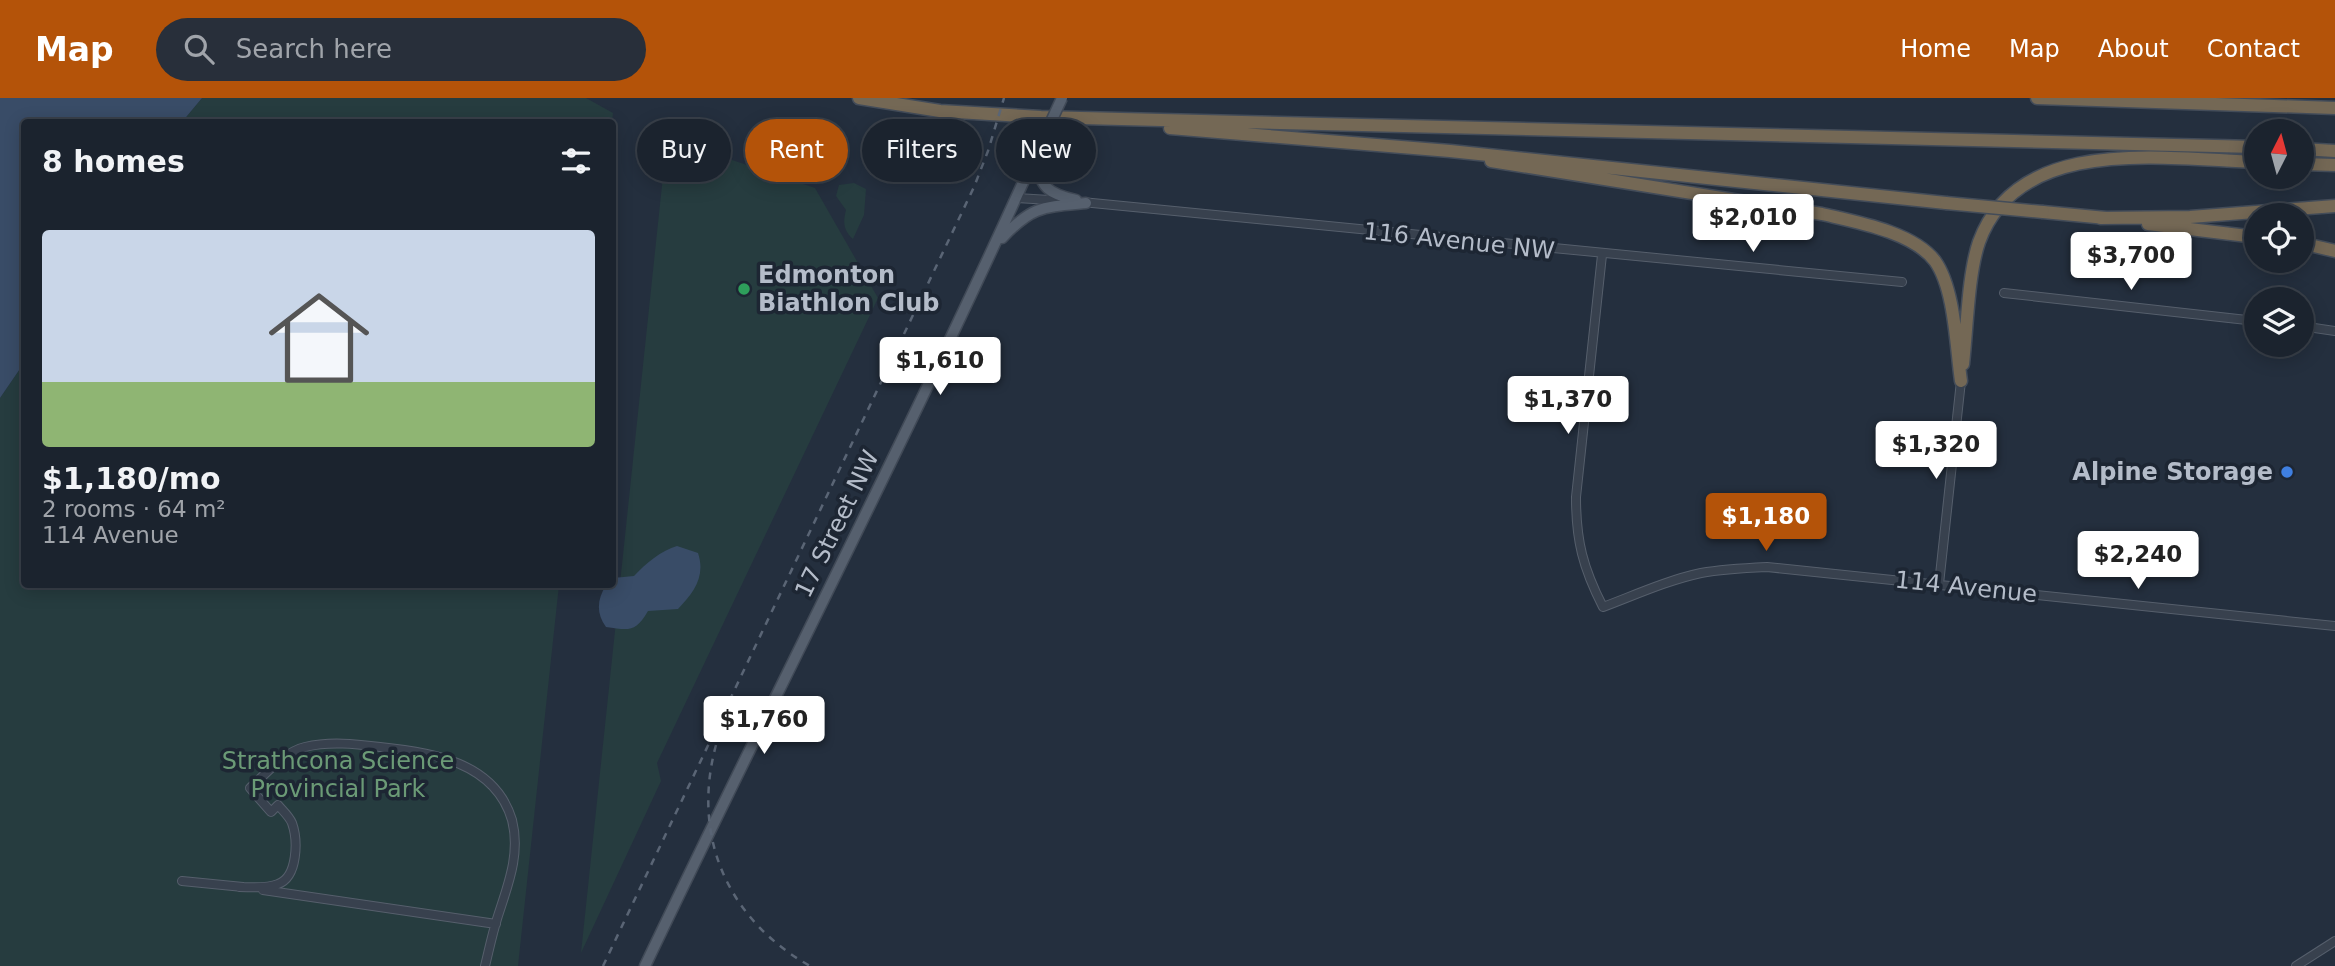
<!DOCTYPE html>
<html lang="en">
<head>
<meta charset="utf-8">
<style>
  :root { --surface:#1b232e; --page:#282f3a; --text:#f1f3f6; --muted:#a0a4aa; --line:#39404a; --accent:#b45309 }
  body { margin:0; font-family:"DejaVu Sans",sans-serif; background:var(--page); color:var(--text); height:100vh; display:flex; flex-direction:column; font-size:26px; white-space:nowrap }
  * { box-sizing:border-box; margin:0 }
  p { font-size:23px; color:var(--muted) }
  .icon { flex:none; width:38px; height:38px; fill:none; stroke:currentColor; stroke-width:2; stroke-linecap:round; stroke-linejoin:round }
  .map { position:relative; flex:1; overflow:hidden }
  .sheet { position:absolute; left:21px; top:21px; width:595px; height:469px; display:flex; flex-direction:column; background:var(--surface); border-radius:7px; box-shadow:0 4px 18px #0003,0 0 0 2px var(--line) }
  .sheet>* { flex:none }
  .guide { position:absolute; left:637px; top:21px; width:665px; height:63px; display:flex; gap:14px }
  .needle { width:46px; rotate:6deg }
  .buttons { position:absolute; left:2244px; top:21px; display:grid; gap:14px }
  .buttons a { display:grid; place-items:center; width:70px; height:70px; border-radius:50%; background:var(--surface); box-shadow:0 4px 18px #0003,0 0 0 2px var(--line); font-size:35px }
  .price { position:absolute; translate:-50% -60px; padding:0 16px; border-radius:7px; background:#fff; color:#222; font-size:23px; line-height:46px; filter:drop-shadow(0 2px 4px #0008) }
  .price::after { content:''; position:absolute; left:50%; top:42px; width:21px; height:16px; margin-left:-10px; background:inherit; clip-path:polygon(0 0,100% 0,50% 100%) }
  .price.on { background:var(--accent); color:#fff }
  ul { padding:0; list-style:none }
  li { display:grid; align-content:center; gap:14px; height:371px; padding:0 21px }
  li span { display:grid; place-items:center; height:217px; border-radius:7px; color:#555 }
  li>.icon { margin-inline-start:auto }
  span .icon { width:126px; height:126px; fill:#fffc; stroke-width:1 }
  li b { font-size:30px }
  h2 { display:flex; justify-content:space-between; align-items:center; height:84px; padding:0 21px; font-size:30px }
  .chip { padding:0 24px; border-radius:32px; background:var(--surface); box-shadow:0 4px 18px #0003,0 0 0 2px var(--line); font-size:24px; line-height:63px }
  .chip.on { background:var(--accent); color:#fff }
  header { display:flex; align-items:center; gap:42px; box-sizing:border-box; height:98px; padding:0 35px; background:var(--accent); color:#fff }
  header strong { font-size:33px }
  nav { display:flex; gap:38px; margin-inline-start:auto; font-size:24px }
  .search { width:490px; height:63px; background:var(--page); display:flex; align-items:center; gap:18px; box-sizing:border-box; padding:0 24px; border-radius:38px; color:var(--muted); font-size:26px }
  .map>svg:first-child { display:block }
  .green { fill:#263c3f }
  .water { fill:#394c67 }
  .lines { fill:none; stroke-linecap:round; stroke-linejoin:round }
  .minor-casing { stroke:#565f6c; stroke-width:10 }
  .major-casing { stroke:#414a57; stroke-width:13 }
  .highway-casing { stroke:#434c59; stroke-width:15 }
  .minor { stroke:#38414e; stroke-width:8 }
  .major { stroke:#56606e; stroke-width:10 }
  .highway { stroke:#746855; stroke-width:12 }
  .rail { stroke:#5a6575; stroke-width:2.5; stroke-dasharray:7 7; stroke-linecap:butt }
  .major-bridge-casing { stroke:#414a57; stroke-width:13; stroke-linecap:butt }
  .highway-bridge-casing { stroke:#434c59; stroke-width:15; stroke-linecap:butt }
  .major-bridge { stroke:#56606e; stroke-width:10 }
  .highway-bridge { stroke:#746855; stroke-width:12 }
  .leisure-dot { fill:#2e9e5b; stroke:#1d2633; stroke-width:2.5 }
  .shop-dot { fill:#3f7fe0; stroke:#1d2633; stroke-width:2.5 }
  .labels { text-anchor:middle; stroke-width:7; stroke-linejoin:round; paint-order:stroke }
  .street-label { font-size:24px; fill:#b4bcc9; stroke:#1d2633 }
  .poi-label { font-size:24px; font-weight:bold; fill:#b4bcc9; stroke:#1d2633; text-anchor:start }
  .park-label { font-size:24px; fill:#6b9a76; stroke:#1d2633 }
</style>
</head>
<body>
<header>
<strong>Map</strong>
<div class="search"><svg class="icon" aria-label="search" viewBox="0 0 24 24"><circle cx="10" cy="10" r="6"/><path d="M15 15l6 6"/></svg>Search here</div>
<nav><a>Home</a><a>Map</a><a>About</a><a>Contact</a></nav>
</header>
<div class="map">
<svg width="2335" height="868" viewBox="0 0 2335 868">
  <rect width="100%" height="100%" fill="#242f3e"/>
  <path class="green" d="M202,0H586L613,15L612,24H182Z
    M667,40L815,90L878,200L657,665L661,683L581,855Z
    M854,85L866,91L864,117L853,141C843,132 843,124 846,112L836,98L839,87Z
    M24,265V486L559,487L518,868H0V300Z"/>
  <path class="water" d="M0,0H202L182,24H24V265L0,300Z
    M677,448L698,455C706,479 693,495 678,511L648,513C635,535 629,532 606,529C596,515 597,502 606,487L612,486L613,480L634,478C645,466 662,452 677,448Z"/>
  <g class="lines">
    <g class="minor-casing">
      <path id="minor" d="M1017,100L1066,103
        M1082,104L1902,184
        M1602,157L1576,399C1576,443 1583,470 1603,509C1635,497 1668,482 1701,475C1723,471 1745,470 1767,469L2335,528
        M2004,195L2256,223
        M2301,228L2335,233
        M1939,486L1961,283
        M182,783L243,789
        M239,789C251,789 266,791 278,786C298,779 298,742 292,725C289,718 283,713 278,707L271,714L250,690C266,676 284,654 305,649C330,643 355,646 380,649C431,654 495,664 512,722C521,757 507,789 497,821C492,837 489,852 485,868
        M263,792L496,826
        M2296,868L2335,843"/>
    </g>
    <g class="major-casing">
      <path id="major" d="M1036,61C1040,90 1049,96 1076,102
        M1002,140C1032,108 1043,109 1086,105
        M645,868C774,597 912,331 1035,58"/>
    </g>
    <g class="highway-casing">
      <path id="highway" d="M859,0L940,13L1041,19L2256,49
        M2037,0L2335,10
        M1170,30L1450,53L1946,105
        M2301,51L2335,53
        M1491,63L1822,116C1856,124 1913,134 1935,163C1955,191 1956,249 1961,283
        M2301,66L2335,67
        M2043,114L2106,120
        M2100,120L2190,119L2335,108
        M2148,126L2256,139
        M2301,145L2335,153
        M1963,266C1967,231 1968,176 1979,144C2018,36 2166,61 2256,64"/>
    </g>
    <use href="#minor" class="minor"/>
    <use href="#major" class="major"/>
    <use href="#highway" class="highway"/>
    <path class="rail" d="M716,647C691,739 728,822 810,868
      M603,868L974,89L988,53L1004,0"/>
    <g class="major-bridge-casing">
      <path id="major-bridge" d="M1035,58L1062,0"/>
    </g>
    <g class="highway-bridge-casing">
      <path id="highway-bridge" d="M1946,105L2043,114"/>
    </g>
    <use href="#major-bridge" class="major-bridge"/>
    <use href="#highway-bridge" class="highway-bridge"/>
  </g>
  <circle class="leisure-dot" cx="744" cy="191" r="7"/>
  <circle class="shop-dot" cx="2287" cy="374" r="7"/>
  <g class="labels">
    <g class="street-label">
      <text transform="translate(1459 143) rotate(6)" y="8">116 Avenue NW</text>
      <text transform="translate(837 426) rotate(-64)" y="8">17 Street NW</text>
      <text transform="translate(1966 489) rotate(6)" y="8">114 Avenue</text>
    </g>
    <g class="poi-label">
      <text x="758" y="185">Edmonton<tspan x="758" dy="28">Biathlon Club</tspan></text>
      <text x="2273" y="382" text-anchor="end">Alpine Storage</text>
    </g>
    <g class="park-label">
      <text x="338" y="671">Strathcona Science<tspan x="338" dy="28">Provincial Park</tspan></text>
    </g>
  </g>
</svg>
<div class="buttons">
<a><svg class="needle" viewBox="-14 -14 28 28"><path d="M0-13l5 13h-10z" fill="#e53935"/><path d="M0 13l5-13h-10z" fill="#a0a4aa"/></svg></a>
<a><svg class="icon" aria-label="locate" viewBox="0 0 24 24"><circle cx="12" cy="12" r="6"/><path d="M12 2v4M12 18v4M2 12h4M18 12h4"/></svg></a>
<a><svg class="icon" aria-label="layers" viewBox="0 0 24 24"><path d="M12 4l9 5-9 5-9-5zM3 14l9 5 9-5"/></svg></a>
</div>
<b class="price" style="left:1753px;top:156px">$2,010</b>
<b class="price" style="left:2131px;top:194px">$3,700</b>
<b class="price" style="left:940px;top:299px">$1,610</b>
<b class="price" style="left:1568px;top:338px">$1,370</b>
<b class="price" style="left:1936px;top:383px">$1,320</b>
<b class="price on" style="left:1766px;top:455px">$1,180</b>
<b class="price" style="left:2138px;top:493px">$2,240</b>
<b class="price" style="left:764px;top:658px">$1,760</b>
<div class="guide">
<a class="chip">Buy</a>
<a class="chip on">Rent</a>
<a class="chip">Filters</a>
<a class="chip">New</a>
</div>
<section class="sheet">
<h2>8 homes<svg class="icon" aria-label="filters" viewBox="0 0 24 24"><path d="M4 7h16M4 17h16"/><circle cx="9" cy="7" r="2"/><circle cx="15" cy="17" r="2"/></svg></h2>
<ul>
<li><span style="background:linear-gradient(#c9d6e8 70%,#8fb573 0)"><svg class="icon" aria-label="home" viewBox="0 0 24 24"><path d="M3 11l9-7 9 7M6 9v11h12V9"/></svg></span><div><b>$1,180/mo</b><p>2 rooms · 64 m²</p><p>114 Avenue</p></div></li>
</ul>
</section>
</div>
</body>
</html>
